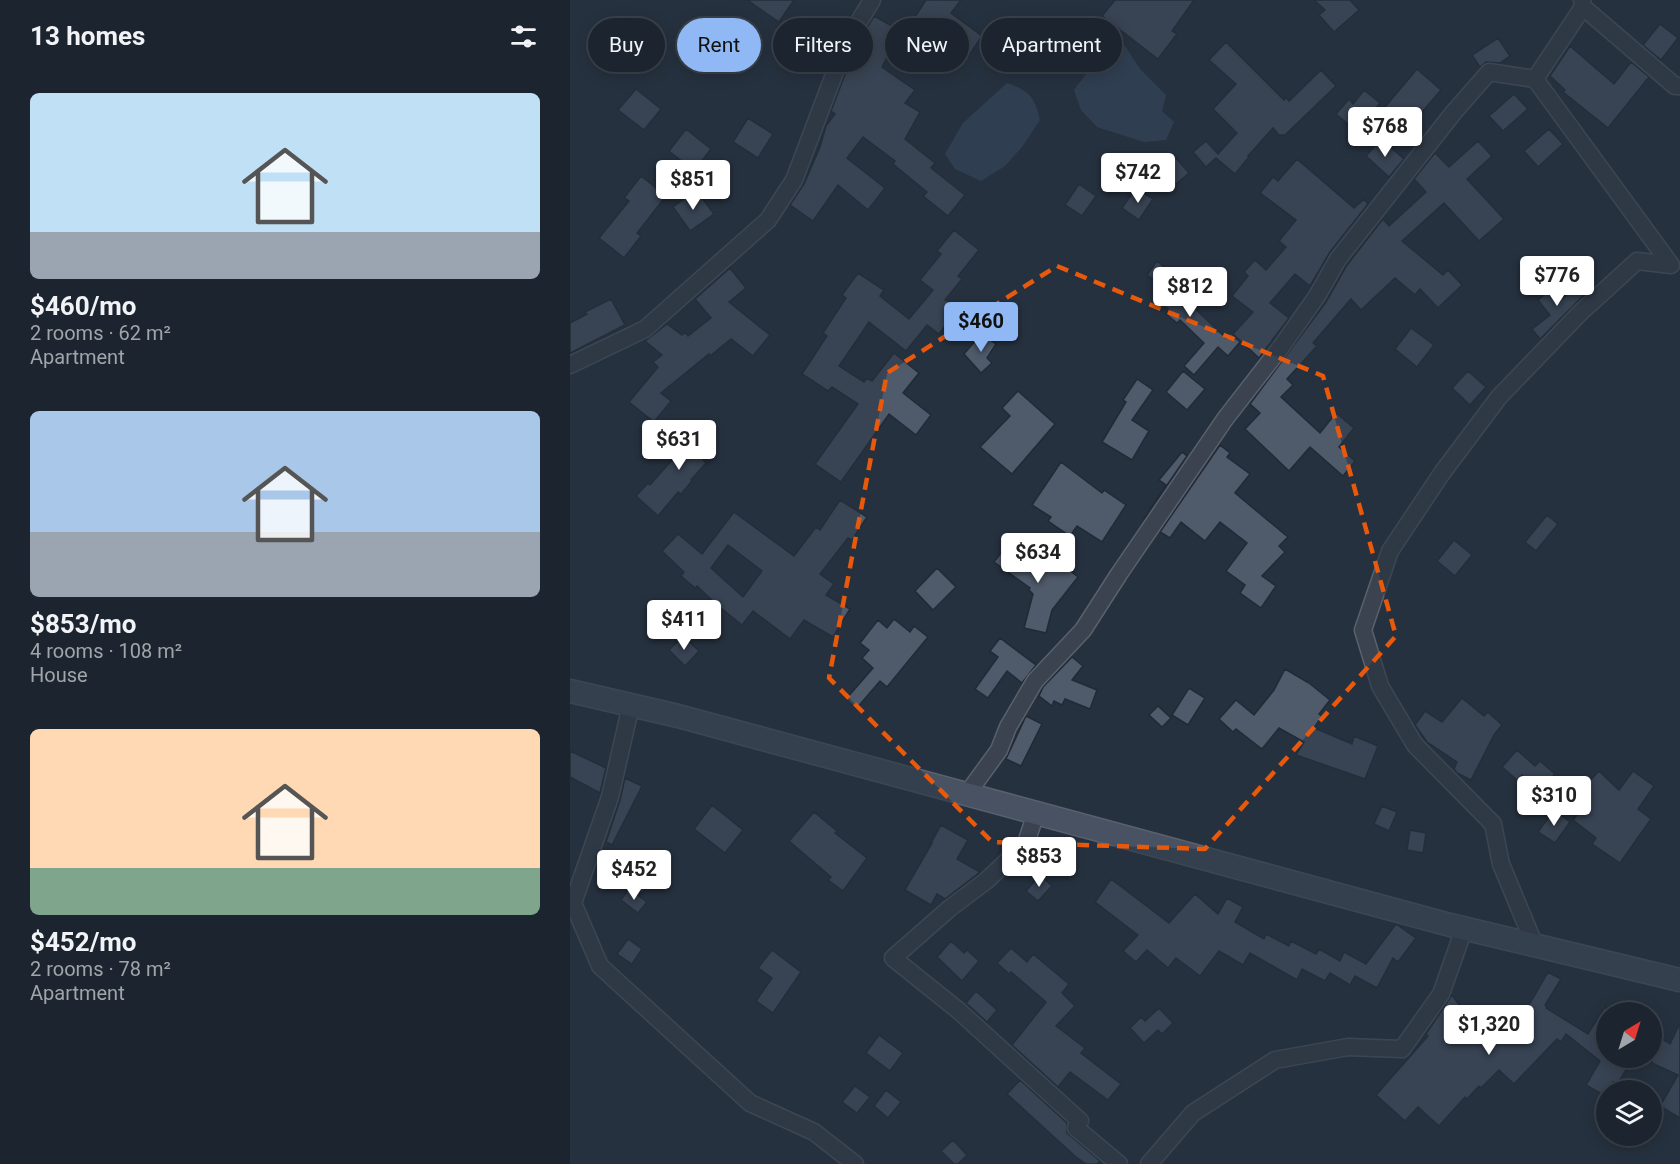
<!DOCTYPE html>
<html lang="en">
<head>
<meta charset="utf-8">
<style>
  :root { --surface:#1c252f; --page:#252d37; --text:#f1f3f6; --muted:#a0a5aa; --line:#3a424b; --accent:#8fb8f5 }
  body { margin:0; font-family:Roboto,sans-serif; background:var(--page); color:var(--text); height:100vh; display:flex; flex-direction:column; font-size:22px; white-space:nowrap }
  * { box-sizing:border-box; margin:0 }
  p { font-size:20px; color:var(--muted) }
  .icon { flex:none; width:33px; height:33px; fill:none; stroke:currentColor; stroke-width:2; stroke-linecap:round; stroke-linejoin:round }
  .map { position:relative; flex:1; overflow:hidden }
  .details { display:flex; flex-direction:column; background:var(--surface); width:570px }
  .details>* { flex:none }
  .guide { position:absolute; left:18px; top:18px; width:570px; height:54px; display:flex; gap:12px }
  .needle { width:39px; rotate:38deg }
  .fabs { position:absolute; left:1026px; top:1002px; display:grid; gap:12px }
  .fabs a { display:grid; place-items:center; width:66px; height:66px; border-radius:50%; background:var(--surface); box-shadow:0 3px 15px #0003,0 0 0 2px var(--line); font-size:30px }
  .price { position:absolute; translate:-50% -51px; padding:0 14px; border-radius:6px; background:#fff; color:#222; font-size:20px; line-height:39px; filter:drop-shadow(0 2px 3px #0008) }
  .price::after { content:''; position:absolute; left:50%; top:36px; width:18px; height:14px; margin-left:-9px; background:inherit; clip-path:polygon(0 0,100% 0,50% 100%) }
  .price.on { background:var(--accent); color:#111 }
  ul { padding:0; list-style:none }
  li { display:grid; align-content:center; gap:12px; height:318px; padding:0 30px }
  li span { display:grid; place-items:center; height:186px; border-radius:9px; color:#555 }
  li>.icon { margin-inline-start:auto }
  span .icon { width:108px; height:108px; fill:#fffc; stroke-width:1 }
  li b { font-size:26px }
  h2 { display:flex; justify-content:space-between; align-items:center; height:72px; padding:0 30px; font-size:26px }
  .pill { padding:0 21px; border-radius:27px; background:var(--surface); box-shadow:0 3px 15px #0003,0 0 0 2px var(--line); font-size:21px; line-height:54px }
  .pill.on { background:var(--accent); color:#111 }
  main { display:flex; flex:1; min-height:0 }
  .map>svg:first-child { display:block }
  .water { fill:#3c4f67 }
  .building { fill:#4f5a6a; stroke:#212a36; stroke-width:1.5; fill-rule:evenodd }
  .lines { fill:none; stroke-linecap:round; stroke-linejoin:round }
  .street-casing { stroke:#58616c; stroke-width:19 }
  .secondary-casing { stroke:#58616c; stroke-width:25 }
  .street { stroke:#3a434f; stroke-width:16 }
  .secondary { stroke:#485262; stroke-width:22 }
  .marked { fill:none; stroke:#e8590c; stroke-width:4.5; stroke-dasharray:12 8; stroke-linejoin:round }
</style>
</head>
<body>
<main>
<section class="details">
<h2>13 homes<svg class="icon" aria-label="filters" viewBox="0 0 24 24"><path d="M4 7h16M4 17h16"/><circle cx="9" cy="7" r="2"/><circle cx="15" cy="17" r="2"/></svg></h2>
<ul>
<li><span style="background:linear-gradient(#bfe0f5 75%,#9aa5b1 0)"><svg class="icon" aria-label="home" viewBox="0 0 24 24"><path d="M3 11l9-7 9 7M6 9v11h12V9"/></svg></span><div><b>$460/mo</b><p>2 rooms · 62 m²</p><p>Apartment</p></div></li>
<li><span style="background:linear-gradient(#a9c7e8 65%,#9aa5b1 0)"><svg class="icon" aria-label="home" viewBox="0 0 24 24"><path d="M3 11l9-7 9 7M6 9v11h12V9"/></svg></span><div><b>$853/mo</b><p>4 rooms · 108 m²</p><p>House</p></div></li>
<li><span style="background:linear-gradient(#ffd9b3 75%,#7fa58c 0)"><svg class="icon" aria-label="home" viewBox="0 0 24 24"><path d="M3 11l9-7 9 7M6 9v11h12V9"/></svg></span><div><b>$452/mo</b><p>2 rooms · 78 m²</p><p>Apartment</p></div></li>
</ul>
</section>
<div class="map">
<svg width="1110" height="1164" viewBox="0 0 1110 1164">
  <rect width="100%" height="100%" fill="#26313f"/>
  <path class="water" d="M540,43L555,46L570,69L596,95L592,111L604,122L596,140L574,142L527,127L511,110L504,90Z
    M437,83C459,91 465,97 470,120L452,147L435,166L411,181L385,169L375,154L393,123Z"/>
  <path class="building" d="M177,0H224L209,22Z
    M356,0H391L381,13L412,36L398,57L372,38L370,41L341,23Z
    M545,0H624L602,31L607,34L588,59L532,16Z
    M744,0H780L789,10L764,32L749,15L755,10Z
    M304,16L331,31L312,67L345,90L335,103L350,112L335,139L365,163L361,168L395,195L378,216L353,196L357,192L323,164L325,161L293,137L277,158L315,188L298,210L268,185L243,221L220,205L234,184L250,147L256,126L265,114L261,111L285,48Z
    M1090,24L1108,38L1091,60L1073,45Z
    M928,38L940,56L930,63L916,62L910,67L902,55Z
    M656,42L714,100L716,97L719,101L751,70L766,86L715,135H709L703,128L678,156L679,157L665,174L646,158L636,167L623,152L636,141L648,154L667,133L643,109L666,84L639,60Z
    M1000,46L1044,84L1061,62L1079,77L1038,128L993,92L995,90L980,76Z
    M847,69L871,90L839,127L815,107Z
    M66,89L91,109L74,130L48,110Z
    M794,90L810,103L786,131L766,114L779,99L783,104Z
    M944,94L958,109L933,131L919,116Z
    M178,118L203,134L188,158L163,142Z
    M116,129L141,149L124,171L99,151Z
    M979,129L993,144L968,167L954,151Z
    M811,139L834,159L819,177L796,156Z
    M908,141L922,156L897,179L934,219L909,241L874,203L832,241L873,275L878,270L892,285L868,308L850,289L845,295L825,278L791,310L781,299L743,343L747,346L717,379L723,385L711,397L750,433L766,413L784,428L769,447L785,461L773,476L740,447L719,471L675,429L690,413L680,404L756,302L777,265L813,219L819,226L856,192L844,179L865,153L879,167Z
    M606,158L619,173L606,184L593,170Z
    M727,159L784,208L794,199L798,204L760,252L740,286L725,274L700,303L719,318L689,358L663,334L683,312L662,296L678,276L674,272L685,260L696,270L716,247L709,241L726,220L690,193L703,177L708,181Z
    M71,176L96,196L67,233L71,236L54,258L29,238L59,201L54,198Z
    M509,184L526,196L512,216L495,205Z
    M566,188L583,199L569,220L552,208Z
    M126,190L144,214L120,231L103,207Z
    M384,230L409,250L388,276L392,279L375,300L411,315L405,331L379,321L369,334L357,325L336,351L299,322L269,366L294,382L297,378L302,381L324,353L349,373L333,393L361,415L346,435L319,414L271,482L245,464L288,404L262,387L258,391L232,374L257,336L253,333L276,298L272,295L288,273L314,290L310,296L339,319L363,290L350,280L371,254L367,251Z
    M587,261L617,286L614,290L626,301L622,306L656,338L661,333L670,342L658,356L648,347L624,375L614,366L634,343L610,320L607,323L596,314L599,310L584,298L594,287L577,275Z
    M160,268L176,288L159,302L200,335L183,356L161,339L140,356L139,354L91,393L101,401L84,422L59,402L88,367L83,362L92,355L75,341L97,324L112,335L115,332L118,336L141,318L125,299Z
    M1011,283L1018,291L970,339L962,329L980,315L968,300L984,287L993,298Z
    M41,299L55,325L0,353V323L17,314L15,312Z
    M841,328L864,345L847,367L825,349Z
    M411,334L426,344L417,358L422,363L411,373L394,354Z
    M613,371L635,389L617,410L596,392Z
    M898,371L916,387L900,405L882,388Z
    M567,379L583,390L562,420L579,431L562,460L532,442L556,402L553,400Z
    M448,391L485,424L442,474L410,447L440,416L432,408Z
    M126,423L148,443L133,460L136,463L121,480L122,481L111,494L108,492L88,516L66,496L78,483L80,485L104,458L102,457L118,440L115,437Z
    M650,445L660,453L657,457L680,474L665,493L718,537L709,546L715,552L692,576L706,586L691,608L670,593L675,585L656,571L677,543L650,522L635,541L611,522L600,538L590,532Z
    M612,452L617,456L573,520L596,485L589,480Z
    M491,462L532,493L534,490L556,505L532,542L507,526L500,536L478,521L481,517L462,505Z
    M270,500L297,517L282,540L278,538L250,574L264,584L256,595L280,609L263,637L234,620L220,639L183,611L172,625L147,605L127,586L125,588L111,576L114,572L92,551L108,534L132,554L164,512L224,556L246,527L250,530ZM158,545L192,571L173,597L141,568Z
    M977,515L988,524L966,551L955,542Z
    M884,540L902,555L885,576L867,561Z
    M439,542L475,569L484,558L508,577L482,610L476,633L454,628L463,594L459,590L460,588L424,562Z
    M367,568L386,587L363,610L345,591Z
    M324,619L340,632L344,626L358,637L317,687L310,681L286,709L276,699L303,668L292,658L299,650L290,643L308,620L317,628Z
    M113,636L129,651L115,666L99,650Z
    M430,638L466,665L452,683L437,671L418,698L405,689L428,657L420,651Z
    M502,657L513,666L502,680L527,690L520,709L495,699L492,705L484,701L482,706L469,696L473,687Z
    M715,669L739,683L760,700L749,714L752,716L744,728L782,744L784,736L808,746L795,779L726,755L734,742L709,728L692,749L666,729L663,732L649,719L666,700L684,715L704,690Z
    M619,688L635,698L618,725L602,715Z
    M892,698L914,716L918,712L932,725L924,735L901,780L887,773L884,769L887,762L857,742L845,725L855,711L872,722Z
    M588,706L601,718L592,727L579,715Z
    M456,716L472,724L451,766L436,759Z
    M947,750L965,766L970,761L985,774L970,791L952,775L947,780L932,767Z
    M0,751L36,768L30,793L0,777Z
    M1029,771L1049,790L1063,771L1084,786L1068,809L1081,819L1050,863L1022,844L1026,838L1003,820L1020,798L1011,790Z
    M55,778L72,786L42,845L36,842L50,800Z
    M142,805L173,830L155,853L124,829Z
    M812,806L827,812L819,831L804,824Z
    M984,810L1000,822L985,843L968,832Z
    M244,812L267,831L265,833L297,858L273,891L258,880L261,877L219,841Z
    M371,825L398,840L387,859L410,872L375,899L367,894L361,905L335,890L362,843H361Z
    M840,830L856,833L853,853L837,850Z
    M68,868L82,878L72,893L57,883Z
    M470,875L482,886L468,901L456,891Z
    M541,879L599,923L625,894L648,914L657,898L673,907L665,922L694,939L696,934L719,946L721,941L746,954L749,949L770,961L774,952L796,964L826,924L846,938L828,962L823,958L807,988L785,976L780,985L760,973L755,981L732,969L727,980L680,953L673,965L649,951L630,976L606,958L598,968L577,950L566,962L553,951L568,935L525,902Z
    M59,889L77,902L68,913L51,900Z
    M58,939L72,949L62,964L47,954Z
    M381,941L394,953L397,950L409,961L392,981L367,957Z
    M441,948L457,962L463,954L499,984L492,993L505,1006L486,1026L515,1048L511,1053L551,1084L538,1100L500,1072L488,1087L442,1045L476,1002L441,972L439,974L427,963Z
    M202,950L231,972L203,1013L186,1001L202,978L188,968Z
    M978,972L991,979L975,1005L977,1006L976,1008L1018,1034L1036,1005V1058H1063L1047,1085L1043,1082L1039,1090H1036L1035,1096L1016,1085L1030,1061L996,1034L991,1042L987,1039L944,1084L929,1070L911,1088L909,1086L897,1099L895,1097L869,1126L848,1107L835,1121L806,1095L858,1036L856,1034L882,995L897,1016L902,1011L930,1038L942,1026L945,1029Z
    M406,991L427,1010L417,1022L396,1003Z
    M589,1008L603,1023L592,1034L588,1030L574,1043L560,1028L571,1017L575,1021Z
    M1110,1023V1118L1090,1106L1108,1075L1082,1063V1032L1100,1044Z
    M309,1035L333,1053L320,1071L296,1053Z
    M450,1080L497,1123V1133L530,1161L527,1164H516L506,1157L437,1094Z
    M285,1086L300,1097L287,1113L272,1102Z
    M316,1090L331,1102L318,1118L304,1106Z
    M383,1140L397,1155L388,1164H384L371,1151Z"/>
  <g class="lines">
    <g class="street-casing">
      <path id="street" d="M1013,7L1105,86H1110
        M0,365L75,329L198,220L224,180L276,43L302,0
        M61,705L40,797L3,903L30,966L180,1103L244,1132L285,1164
        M397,794L429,750L438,727L465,681L513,630L549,574L655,419L711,347L747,296L768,259L884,112L919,72L965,79
        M466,813L456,843L416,881L380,908L323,958L389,1011L510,1121L506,1128L549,1164
        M965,946L931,864L923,824L845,745L810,686L793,630L820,551L872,473L929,397L1011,312L1067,261L1101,265L965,79L1013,7L1012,0
        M579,1164L623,1113L705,1060L778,1047L832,1049L871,994L894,929"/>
    </g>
    <g class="secondary-casing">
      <path id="secondary" d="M0,691L108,716L880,925L1110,980"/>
    </g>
    <use href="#street" class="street"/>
    <use href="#secondary" class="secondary"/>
  </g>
  <path d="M0 0H1110V1164H0ZM487,266L753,376L826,636L635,849L422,842L259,678L317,373Z" fill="#26313f" fill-opacity=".55" fill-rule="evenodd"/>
  <path class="marked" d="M487,266L753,376L826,636L635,849L422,842L259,678L317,373Z"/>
</svg>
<div class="fabs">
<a><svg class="needle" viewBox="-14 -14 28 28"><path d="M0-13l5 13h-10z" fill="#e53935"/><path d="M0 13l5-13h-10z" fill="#a0a5aa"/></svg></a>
<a><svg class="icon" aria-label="layers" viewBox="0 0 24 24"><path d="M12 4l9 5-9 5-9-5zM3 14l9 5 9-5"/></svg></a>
</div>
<b class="price" style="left:815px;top:158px">$768</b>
<b class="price" style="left:568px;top:204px">$742</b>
<b class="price" style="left:123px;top:211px">$851</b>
<b class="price" style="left:987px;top:307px">$776</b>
<b class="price" style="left:620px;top:318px">$812</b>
<b class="price on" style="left:411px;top:353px">$460</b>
<b class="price" style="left:109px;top:471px">$631</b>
<b class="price" style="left:468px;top:584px">$634</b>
<b class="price" style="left:114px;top:651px">$411</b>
<b class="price" style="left:984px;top:827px">$310</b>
<b class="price" style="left:469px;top:888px">$853</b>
<b class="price" style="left:64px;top:901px">$452</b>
<b class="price" style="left:919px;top:1056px">$1,320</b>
<div class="guide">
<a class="pill">Buy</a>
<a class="pill on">Rent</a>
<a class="pill">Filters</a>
<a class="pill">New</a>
<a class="pill">Apartment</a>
</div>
</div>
</main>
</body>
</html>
